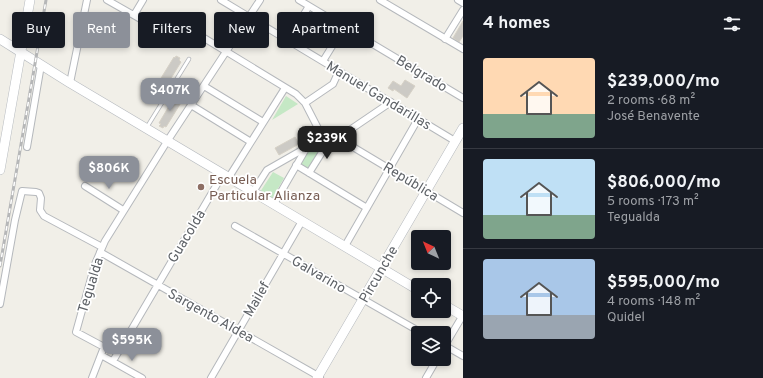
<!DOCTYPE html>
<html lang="en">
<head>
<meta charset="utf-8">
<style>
  :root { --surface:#171b24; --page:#242831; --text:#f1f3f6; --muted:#9ea1a6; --line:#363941; --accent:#8c9099 }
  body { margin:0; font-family:Overpass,sans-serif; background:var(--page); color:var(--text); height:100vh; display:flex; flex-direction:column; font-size:15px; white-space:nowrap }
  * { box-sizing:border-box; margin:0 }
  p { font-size:13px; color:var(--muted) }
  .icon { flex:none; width:22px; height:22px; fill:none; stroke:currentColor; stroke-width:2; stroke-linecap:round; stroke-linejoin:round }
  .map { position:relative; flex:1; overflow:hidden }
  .side { display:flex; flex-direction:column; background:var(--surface); width:300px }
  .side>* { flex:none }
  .top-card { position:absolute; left:12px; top:12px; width:380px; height:36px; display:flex; gap:8px }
  .needle { width:26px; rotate:317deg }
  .controls { position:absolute; left:411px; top:230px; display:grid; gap:8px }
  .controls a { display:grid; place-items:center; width:40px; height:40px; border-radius:4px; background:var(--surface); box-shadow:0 2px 6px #0003; font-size:20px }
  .price { position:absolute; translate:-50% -34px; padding:0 9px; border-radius:8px; background:var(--accent); color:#fff; font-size:13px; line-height:26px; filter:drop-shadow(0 1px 2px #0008) }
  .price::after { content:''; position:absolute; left:50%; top:24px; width:12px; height:9px; margin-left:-6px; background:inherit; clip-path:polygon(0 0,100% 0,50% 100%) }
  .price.on { background:#222; color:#fff }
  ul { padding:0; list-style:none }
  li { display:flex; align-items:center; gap:12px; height:100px; padding:0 20px }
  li+li { border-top:1px solid var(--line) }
  li span { display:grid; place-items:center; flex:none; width:112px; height:80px; border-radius:4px; color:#555 }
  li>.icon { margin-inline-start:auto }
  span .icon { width:48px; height:48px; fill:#fffc; stroke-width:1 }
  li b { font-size:17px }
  h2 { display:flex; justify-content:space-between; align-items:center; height:48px; padding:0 20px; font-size:17px }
  .tag { padding:0 14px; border-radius:4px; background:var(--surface); box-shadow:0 2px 6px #0003; font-size:14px; line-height:36px }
  .tag.on { background:var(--accent); color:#fff }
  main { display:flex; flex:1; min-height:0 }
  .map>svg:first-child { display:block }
  .green { fill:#c5e8c5 }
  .building { fill:#cccac5; stroke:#d6d1c6 }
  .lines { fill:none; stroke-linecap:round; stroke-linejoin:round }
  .lane-casing { stroke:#b5b8bc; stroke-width:4.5 }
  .street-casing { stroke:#b5b8bc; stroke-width:8 }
  .secondary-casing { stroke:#b6babf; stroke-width:10 }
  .lane { stroke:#fff; stroke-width:3 }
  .street { stroke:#fff; stroke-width:6 }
  .secondary { stroke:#fff; stroke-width:9 }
  .rail-casing { stroke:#b6b7b8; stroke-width:3 }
  .rail { stroke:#fff; stroke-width:1.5; stroke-dasharray:4.5; stroke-linecap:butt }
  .education-dot { fill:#8d6e63; stroke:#fff; stroke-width:1.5 }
  .labels { text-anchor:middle; stroke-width:3.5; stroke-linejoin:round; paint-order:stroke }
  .street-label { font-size:14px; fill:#5f6368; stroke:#fff }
  .education-label { font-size:14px; fill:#785e54; stroke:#fff; text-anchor:start }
</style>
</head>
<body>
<main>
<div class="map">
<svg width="463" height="378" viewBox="0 0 463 378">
  <rect width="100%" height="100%" fill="#f1efe8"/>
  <path class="green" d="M286,96L298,104L272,120Z
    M324,145L307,172L298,167L309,148Z
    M273,172L284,178L272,199L260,192Z"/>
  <path class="building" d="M463,21V36L459,42L453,38Z
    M176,56L180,58L179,60L181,62L165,88L163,87L162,89L158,86L159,84L158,83L174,57L175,58Z
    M405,80L415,86L407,98L394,89L393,91L388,88L393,81L401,86Z
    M175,96L182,101L166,127L164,126L163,128L159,126L161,124L159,123Z
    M295,137L299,144L279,155L275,148Z"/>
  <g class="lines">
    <g class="lane-casing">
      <path id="lane" d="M147,127L189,59"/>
    </g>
    <g class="street-casing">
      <path id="street" d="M107,0L158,29L186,27L296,94L305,103L323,138
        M221,0L455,141
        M299,0L463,98
        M380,0L463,49
        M458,0L463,3
        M134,15L143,0
        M445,39L463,10
        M288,40L309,6
        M323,61L344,27
        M70,83L87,0
        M204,86L263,122
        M305,103L333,84L339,71
        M191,105L251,142
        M338,138L463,213
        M27,147L41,65
        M296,165L367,208
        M309,173L331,138
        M229,177L285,88
        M85,186L123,210
        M253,192L267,170L323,138H338L391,102
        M274,204L307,147
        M235,226L422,333
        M345,246L418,119
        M100,252L320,377
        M0,304L15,220L22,191L36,192L39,193L41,198L40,210L44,216L102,247
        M444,345L463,356
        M444,347L463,315
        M101,355L142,378
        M113,361L223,174
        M92,378L104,347L76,332L95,264L105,241L168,140L260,0
        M211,378L302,221
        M426,378L437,359"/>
    </g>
    <g class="secondary-casing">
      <path id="secondary" d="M0,39L70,83L418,290
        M0,170L30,0
        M444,305L463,316
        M317,378L463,128"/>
    </g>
    <use href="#lane" class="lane"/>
    <use href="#street" class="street"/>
    <use href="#secondary" class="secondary"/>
    <g class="rail-casing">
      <path id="rail" d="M0,266L46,0"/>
    </g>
    <use href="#rail" class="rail"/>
  </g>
  <circle class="education-dot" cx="201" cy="187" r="4"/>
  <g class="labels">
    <g class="street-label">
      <text transform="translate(422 73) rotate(31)" y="5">Belgrado</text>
      <text transform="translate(379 95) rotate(31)" y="5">Manuel Gandarillas</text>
      <text transform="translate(411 181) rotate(31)" y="5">República</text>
      <text transform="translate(186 236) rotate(-59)" y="5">Guacolda</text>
      <text transform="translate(319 274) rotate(30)" y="5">Galvarino</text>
      <text transform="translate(378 274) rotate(-60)" y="5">Pircunche</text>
      <text transform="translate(90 285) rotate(-73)" y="5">Tegualda</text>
      <text transform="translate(256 299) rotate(-60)" y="5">Mailef</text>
      <text transform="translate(211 315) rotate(29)" y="5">Sargento Aldea</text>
    </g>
    <g class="education-label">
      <text x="209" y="184">Escuela<tspan x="209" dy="16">Particular Alianza</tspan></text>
    </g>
  </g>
</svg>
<div class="controls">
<a><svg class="needle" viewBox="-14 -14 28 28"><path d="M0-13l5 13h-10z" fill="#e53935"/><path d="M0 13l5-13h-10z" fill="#9ea1a6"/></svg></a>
<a><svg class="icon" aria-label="locate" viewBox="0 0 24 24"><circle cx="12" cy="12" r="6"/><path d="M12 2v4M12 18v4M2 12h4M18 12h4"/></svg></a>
<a><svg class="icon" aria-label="layers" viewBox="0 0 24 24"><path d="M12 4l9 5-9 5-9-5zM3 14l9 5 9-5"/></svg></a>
</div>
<b class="price" style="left:170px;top:112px">$407K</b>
<b class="price on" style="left:327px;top:160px">$239K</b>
<b class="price" style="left:109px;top:190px">$806K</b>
<b class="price" style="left:132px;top:362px">$595K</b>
<div class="top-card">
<a class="tag">Buy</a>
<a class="tag on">Rent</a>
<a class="tag">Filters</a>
<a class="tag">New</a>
<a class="tag">Apartment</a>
</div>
</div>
<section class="side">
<h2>4 homes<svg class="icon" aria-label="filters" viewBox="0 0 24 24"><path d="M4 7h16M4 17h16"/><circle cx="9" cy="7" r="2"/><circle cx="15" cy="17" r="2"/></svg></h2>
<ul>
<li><span style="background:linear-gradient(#ffd9b3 70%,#7fa58c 0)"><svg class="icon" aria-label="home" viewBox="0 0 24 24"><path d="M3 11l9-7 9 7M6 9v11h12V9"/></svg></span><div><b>$239,000/mo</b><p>2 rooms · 68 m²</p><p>José Benavente</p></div></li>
<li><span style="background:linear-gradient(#bfe0f5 70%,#7fa58c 0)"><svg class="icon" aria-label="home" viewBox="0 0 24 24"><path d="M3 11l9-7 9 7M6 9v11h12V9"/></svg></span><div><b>$806,000/mo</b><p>5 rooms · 173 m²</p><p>Tegualda</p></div></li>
<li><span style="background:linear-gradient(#a9c7e8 70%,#9aa5b1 0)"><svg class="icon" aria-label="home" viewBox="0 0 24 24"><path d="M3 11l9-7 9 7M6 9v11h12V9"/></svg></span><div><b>$595,000/mo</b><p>4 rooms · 148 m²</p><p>Quidel</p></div></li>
</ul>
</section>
</main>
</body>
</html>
